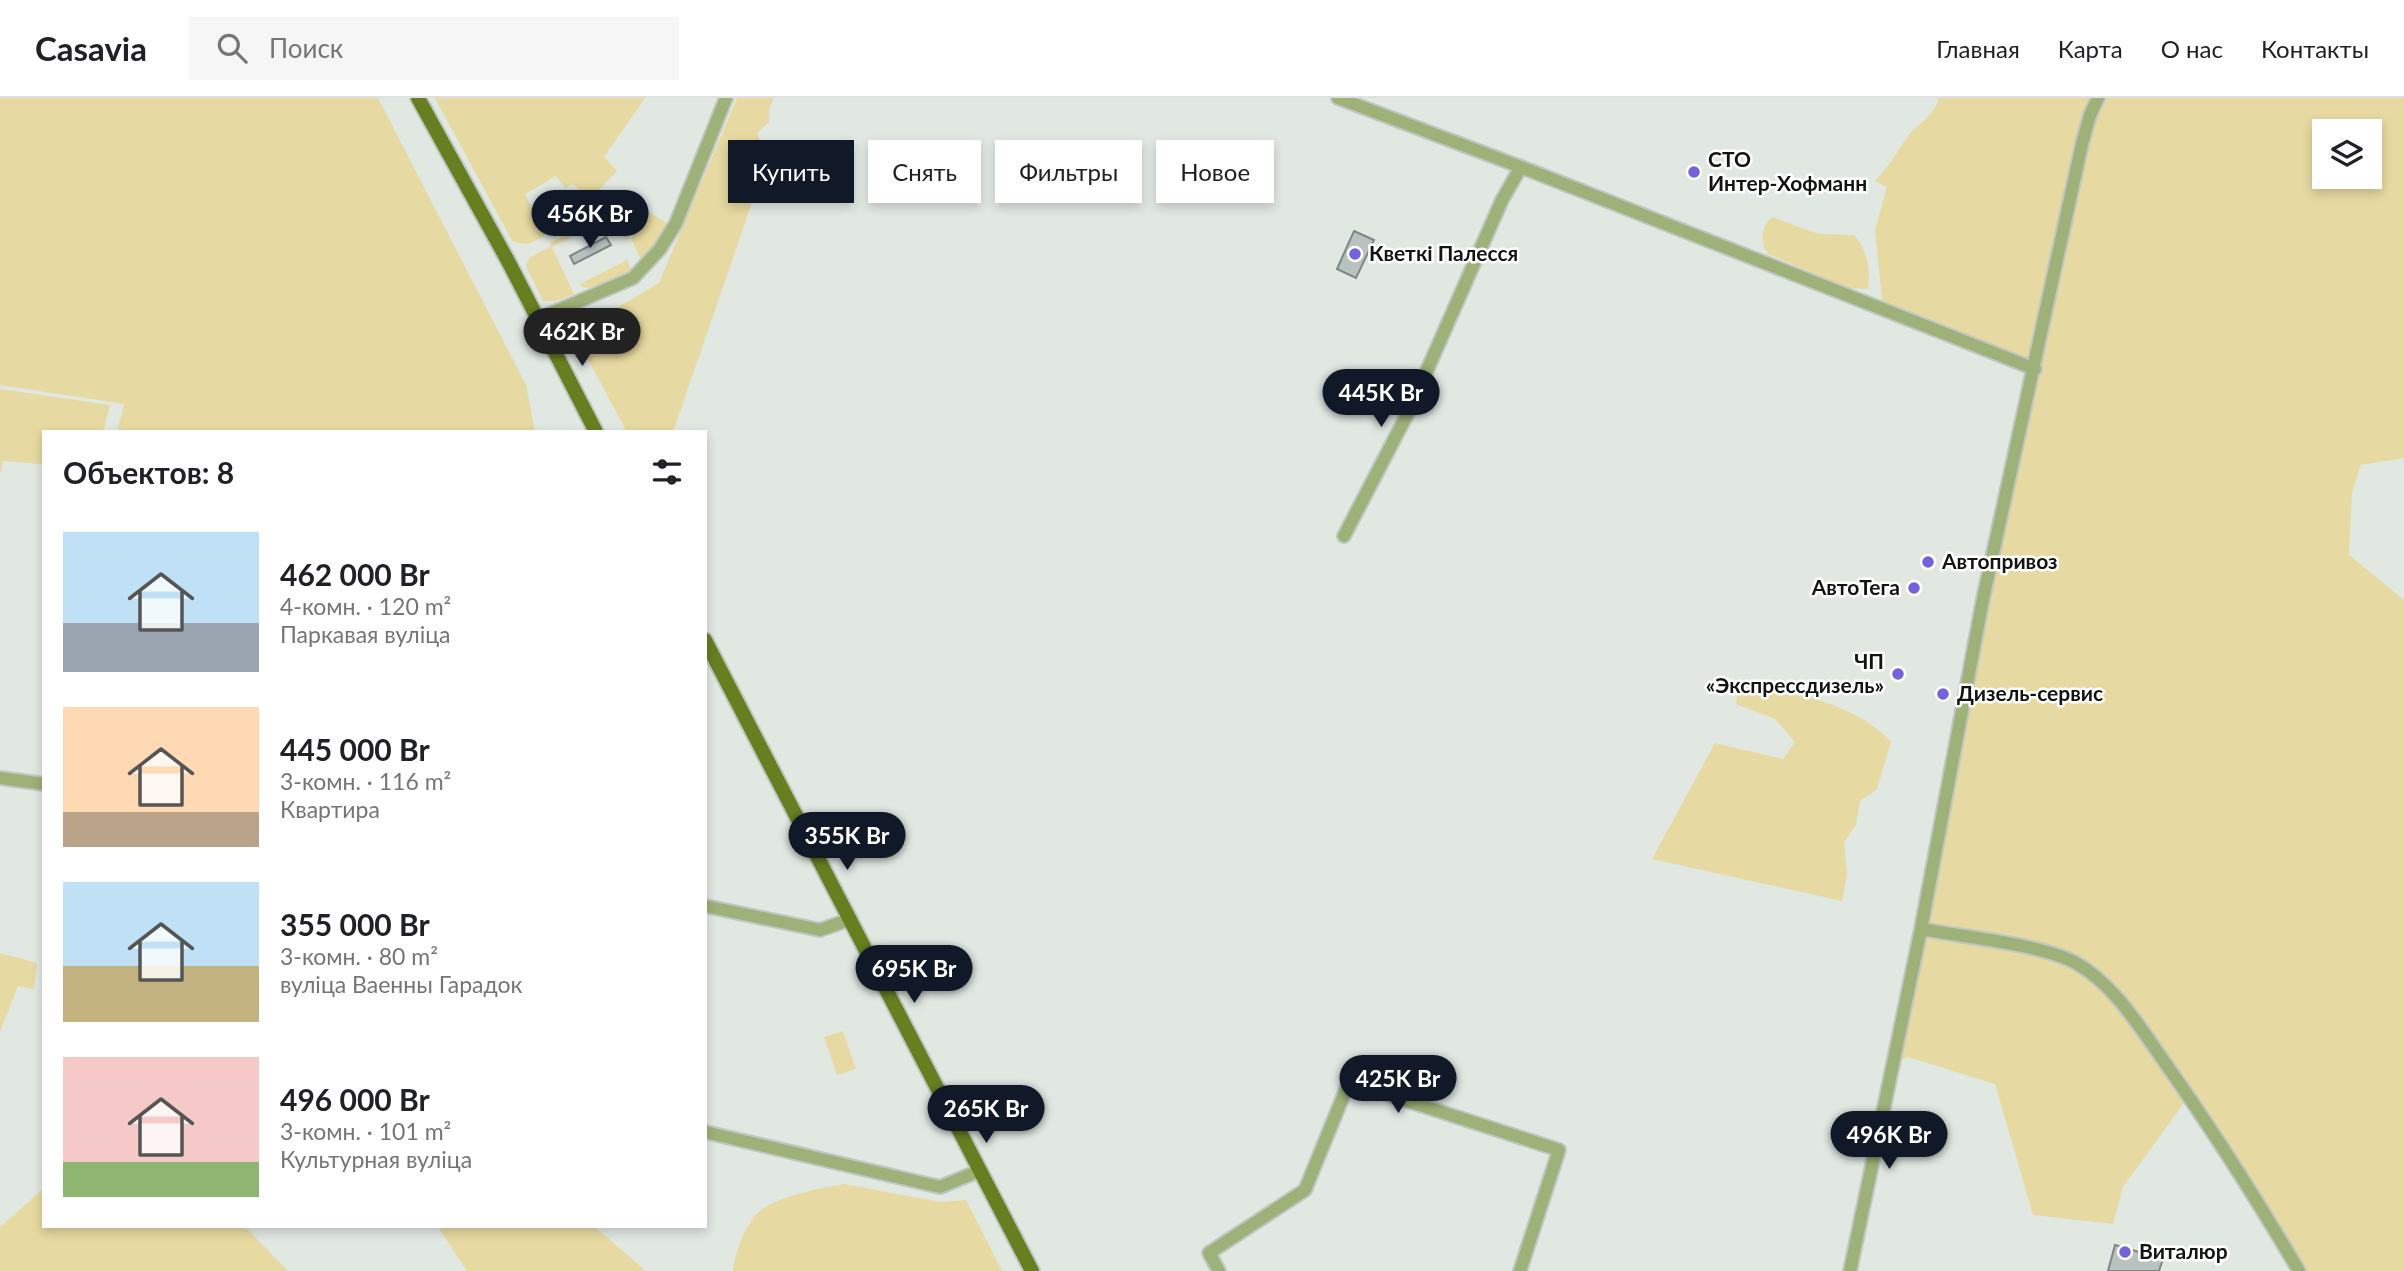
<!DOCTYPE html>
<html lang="ru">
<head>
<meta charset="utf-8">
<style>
  :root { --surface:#fff; --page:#f6f6f6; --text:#202124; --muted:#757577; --line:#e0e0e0; --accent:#111827 }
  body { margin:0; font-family:Lato,sans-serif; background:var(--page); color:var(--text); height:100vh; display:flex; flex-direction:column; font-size:26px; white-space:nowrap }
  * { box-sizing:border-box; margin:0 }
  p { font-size:23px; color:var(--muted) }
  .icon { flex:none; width:38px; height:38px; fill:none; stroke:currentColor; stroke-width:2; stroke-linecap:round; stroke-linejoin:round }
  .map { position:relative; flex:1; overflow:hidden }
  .sheet { position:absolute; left:42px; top:332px; width:665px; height:798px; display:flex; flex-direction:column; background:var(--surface); border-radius:0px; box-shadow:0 4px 10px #0003 }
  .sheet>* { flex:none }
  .hud { position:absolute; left:728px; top:42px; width:665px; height:63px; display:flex; gap:14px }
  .fabs { position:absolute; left:2312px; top:21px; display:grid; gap:14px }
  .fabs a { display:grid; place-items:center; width:70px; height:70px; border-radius:0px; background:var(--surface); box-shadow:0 4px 10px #0003; font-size:35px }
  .price { position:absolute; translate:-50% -60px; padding:0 16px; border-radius:24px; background:var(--accent); color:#fff; font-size:23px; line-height:46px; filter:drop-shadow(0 2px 4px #0008) }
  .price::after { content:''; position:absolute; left:50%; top:42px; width:21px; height:16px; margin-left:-10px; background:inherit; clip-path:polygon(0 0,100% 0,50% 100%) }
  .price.active { background:#222; color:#fff }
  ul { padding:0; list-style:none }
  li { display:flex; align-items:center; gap:21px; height:175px; padding:0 21px }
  li span { display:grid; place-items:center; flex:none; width:196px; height:140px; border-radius:0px; color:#555 }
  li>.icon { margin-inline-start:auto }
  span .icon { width:84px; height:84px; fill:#fffc; stroke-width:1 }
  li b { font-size:30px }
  h2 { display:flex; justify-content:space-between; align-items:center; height:84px; padding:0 21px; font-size:30px }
  .chip { padding:0 24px; border-radius:0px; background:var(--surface); box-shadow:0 4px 10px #0003; font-size:24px; line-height:63px }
  .chip.active { background:var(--accent); color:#fff }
  header { display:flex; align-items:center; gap:42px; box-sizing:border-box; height:98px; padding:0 35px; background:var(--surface); border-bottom:2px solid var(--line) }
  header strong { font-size:33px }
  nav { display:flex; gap:38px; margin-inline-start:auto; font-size:24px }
  .search { width:490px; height:63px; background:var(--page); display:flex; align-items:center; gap:18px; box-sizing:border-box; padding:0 24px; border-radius:0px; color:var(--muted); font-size:26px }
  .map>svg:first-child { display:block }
  .green { fill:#e6d9a1; fill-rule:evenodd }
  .building { fill:#b8c2bf; stroke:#7e8785; stroke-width:2 }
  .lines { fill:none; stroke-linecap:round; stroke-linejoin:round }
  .minor-casing { stroke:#c0c6c1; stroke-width:16 }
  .major-casing { stroke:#c0c6c1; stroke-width:18 }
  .minor { stroke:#9eb178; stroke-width:12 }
  .major { stroke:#677f21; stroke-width:14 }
  .poi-dot { fill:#7461db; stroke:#fff; stroke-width:2.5 }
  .labels { text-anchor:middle; stroke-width:5; stroke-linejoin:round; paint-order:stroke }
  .poi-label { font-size:21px; font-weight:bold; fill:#121412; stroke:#fff; text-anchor:start }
</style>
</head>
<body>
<header>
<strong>Casavia</strong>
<div class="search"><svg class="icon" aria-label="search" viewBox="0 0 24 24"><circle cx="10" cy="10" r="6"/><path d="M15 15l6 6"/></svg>Поиск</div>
<nav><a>Главная</a><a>Карта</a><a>О нас</a><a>Контакты</a></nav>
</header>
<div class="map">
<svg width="2404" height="1173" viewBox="0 0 2404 1173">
  <rect width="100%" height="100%" fill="#e1e8e2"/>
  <path class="green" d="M0,0H378L526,287L535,334H117L124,306L0,287Z
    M435,0H645L604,59L617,73L589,102L573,86L565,90L556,78L525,96L545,138L528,146L513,144Z
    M737,0H773L769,14V24L757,35L767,61L673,334H627L574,235L659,185Z
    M1939,0H2404V360L2361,367L2352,395L2349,457L2404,502V1173H2299L2189,998L2123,1089L2113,1126L2033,1117L1995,986L1908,959L1894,966L2035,271L1883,211L1875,132L1887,89L1875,83C1889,69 1897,54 1908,38C1919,25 1935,17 1939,0ZM2324,33H2370V79H2324Z
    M596,113L629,138L627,142L621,134L600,119L595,127L552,149L574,196L556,203H543L526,168L530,159L551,149L550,145L589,123Z
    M649,114L667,125V130L642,165L631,140Z
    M1772,119L1819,136L1854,137C1868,152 1870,171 1868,191L1848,190L1768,156C1759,142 1761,131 1772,119Z
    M627,162L631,171L627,178L589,190L582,189L580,186Z
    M0,291L110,307L103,334H44V366L3,363L0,377Z
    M1739,584C1790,594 1855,604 1891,644L1877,691L1860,703L1856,727L1844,744L1847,777L1842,803L1652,761L1715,645L1783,661L1795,644L1775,621L1736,606Z
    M0,855L37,865L34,891L18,888L0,934Z
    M843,933L856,971L837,977L824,939Z
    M844,1086L940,1104L966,1102L1002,1173H733C735,1155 745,1126 760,1113C778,1098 822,1090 844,1086Z
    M44,1090V1129H245L288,1173H0V1129Z
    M438,1129H595L646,1173H467Z"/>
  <path class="building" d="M1354,133L1374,142L1356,180L1337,171Z
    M606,139L611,147L574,166L570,158Z
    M2115,1147L2163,1161L2159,1173H2108Z"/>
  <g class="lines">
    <g class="minor-casing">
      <path id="minor" d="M1338,0L1521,69L2035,271
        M538,221L633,180L660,151L676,125L726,0
        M1344,438L1410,311L1502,102L1521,69
        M0,680L44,686
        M705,808L820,832L851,821
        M1921,831C1963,839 2041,846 2076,865C2112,885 2138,926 2161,959C2210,1028 2256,1100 2299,1173
        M705,1034L940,1089L979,1073
        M1219,1173L1209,1155L1305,1092L1349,984L1559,1052L1520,1173
        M1850,1173L1921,831L1983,501L2082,46L2090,17L2098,0"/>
    </g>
    <g class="major-casing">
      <path id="major" d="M418,0L508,163L596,334
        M705,542L1032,1173"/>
    </g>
    <use href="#minor" class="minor"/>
    <use href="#major" class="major"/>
  </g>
  <g class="poi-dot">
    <circle cx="1694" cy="74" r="7"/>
    <circle cx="1355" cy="156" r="7"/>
    <circle cx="1928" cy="464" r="7"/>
    <circle cx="1914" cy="490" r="7"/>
    <circle cx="1898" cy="576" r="7"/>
    <circle cx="1943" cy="596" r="7"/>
    <circle cx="2125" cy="1154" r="7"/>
  </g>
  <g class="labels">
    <g class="poi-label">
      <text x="1708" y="69">СТО<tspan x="1708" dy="24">Интер-Хофманн</tspan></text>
      <text x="1369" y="163">Кветкі Палесся</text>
      <text x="1942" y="471">Автопривоз</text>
      <text x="1900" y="497" text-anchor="end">АвтоТега</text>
      <text x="1884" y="571" text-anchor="end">ЧП<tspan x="1884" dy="24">«Экспрессдизель»</tspan></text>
      <text x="1957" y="603">Дизель-сервис</text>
      <text x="2139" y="1161">Виталюр</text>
    </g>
  </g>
</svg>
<div class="fabs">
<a><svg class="icon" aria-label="layers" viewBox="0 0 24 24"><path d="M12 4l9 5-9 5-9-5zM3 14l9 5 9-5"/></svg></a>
</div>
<b class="price" style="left:590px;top:152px">456K Br</b>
<b class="price active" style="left:582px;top:270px">462K Br</b>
<b class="price" style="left:1381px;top:331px">445K Br</b>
<b class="price" style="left:847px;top:774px">355K Br</b>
<b class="price" style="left:914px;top:907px">695K Br</b>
<b class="price" style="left:1398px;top:1017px">425K Br</b>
<b class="price" style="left:986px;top:1047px">265K Br</b>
<b class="price" style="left:1889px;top:1073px">496K Br</b>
<div class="hud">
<a class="chip active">Купить</a>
<a class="chip">Снять</a>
<a class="chip">Фильтры</a>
<a class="chip">Новое</a>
</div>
<section class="sheet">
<h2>Объектов: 8<svg class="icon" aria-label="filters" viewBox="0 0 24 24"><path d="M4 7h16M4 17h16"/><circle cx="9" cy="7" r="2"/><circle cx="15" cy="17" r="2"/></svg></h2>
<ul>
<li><span style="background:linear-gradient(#bfe0f5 65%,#9aa5b1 0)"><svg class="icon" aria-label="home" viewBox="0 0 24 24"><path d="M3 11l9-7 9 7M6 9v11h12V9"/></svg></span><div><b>462 000 Br</b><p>4-комн. · 120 m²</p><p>Паркавая вуліца</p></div></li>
<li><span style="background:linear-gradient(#ffd9b3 75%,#b9a48a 0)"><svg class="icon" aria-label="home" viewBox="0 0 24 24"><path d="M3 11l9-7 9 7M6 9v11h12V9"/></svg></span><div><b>445 000 Br</b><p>3-комн. · 116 m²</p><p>Квартира</p></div></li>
<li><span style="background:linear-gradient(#bfe0f5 60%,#c2b280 0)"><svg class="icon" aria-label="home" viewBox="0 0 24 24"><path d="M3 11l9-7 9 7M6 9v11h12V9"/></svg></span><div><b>355 000 Br</b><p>3-комн. · 80 m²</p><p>вуліца Ваенны Гарадок</p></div></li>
<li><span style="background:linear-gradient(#f6c9c9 75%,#8fb573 0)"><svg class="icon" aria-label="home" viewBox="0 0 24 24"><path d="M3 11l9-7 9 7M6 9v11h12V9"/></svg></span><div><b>496 000 Br</b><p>3-комн. · 101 m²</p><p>Культурная вуліца</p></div></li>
</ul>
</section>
</div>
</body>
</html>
